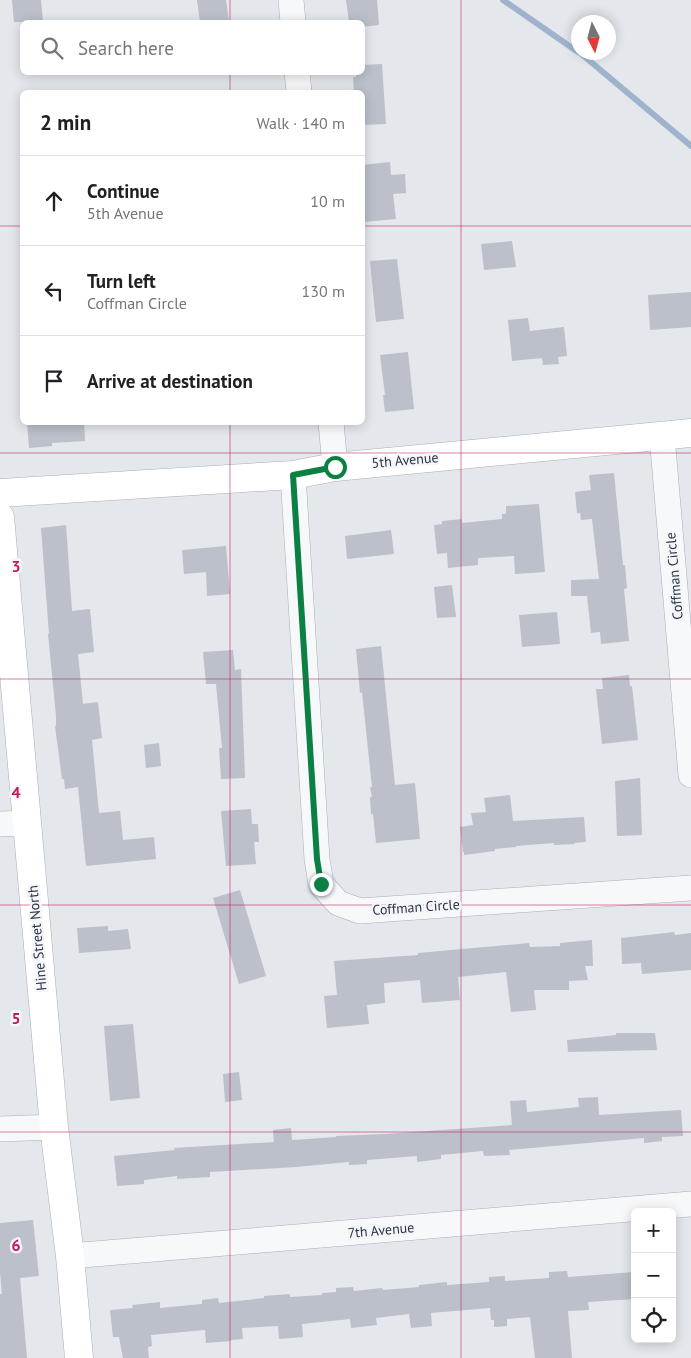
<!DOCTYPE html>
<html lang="en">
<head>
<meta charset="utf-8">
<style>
	body { margin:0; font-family:"PT Sans",sans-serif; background:#f6f6f6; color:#202124 }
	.controls { position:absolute; right:15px; bottom:15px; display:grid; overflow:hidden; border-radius:8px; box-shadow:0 2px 12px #0003 }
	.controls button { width:45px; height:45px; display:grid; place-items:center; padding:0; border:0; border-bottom:1px solid #e0e0e0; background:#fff; color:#202124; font:25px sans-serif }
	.compass { position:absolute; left:571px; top:15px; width:45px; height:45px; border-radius:50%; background:#fff; box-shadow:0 2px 12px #0003; rotate:174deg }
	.stop { position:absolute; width:15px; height:15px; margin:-11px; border:4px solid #0b8043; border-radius:50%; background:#fff }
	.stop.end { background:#0b8043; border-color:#fff; box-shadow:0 1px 5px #0008 }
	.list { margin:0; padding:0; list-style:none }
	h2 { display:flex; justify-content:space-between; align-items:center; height:65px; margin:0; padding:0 20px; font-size:21px }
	h2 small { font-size:16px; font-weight:400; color:#757577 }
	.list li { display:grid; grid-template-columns:32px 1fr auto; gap:15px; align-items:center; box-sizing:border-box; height:90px; padding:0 20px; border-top:1px solid #e0e0e0 }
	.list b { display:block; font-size:19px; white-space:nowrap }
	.list p { margin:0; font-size:16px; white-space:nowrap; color:#757577 }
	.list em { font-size:16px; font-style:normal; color:#757577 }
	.icon { flex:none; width:28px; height:28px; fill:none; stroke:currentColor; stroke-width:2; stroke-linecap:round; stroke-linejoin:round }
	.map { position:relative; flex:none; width:691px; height:1358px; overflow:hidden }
	.search { position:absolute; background:#fff; box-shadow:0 2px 12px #0003; left:20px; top:20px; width:345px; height:55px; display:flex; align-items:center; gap:12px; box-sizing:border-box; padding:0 18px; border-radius:8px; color:#757577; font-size:19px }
	.panel { position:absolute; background:#fff; box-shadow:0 2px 12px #0003; left:20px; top:90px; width:345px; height:335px; border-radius:8px }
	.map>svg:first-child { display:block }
</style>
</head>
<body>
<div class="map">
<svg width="691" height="1358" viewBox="0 0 691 1358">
	<rect width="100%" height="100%" fill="#e4e7ec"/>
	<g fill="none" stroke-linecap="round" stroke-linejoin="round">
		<!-- stream -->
		<g stroke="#9fb4cc" stroke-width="6">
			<polyline points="503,0 578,52"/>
			<polyline points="579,52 691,146"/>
		</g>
	</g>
	<!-- building -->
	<g fill="#bbc0ca">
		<polygon points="12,0 41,0 43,22 14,22"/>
		<polygon points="197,0 226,0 229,22 200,22"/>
		<polygon points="346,0 377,0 379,25 362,27 362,22 349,22"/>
		<polygon points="382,64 386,124 362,125 362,92 354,92 353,77 356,77 356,72 362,72 362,65"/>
		<polygon points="390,162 391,175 405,174 406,193 393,194 396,219 364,222 362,206 362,165"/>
		<polygon points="512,241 516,267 484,270 481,244"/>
		<polygon points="397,259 404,319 376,322 370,261"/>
		<polygon points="691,292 691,327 650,330 648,295"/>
		<polygon points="528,318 530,331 564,327 567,356 558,357 559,364 543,365 542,358 512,361 508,320"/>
		<polygon points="408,352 414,409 385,412 383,395 385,395 380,355"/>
		<polygon points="27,422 84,422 85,441 52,443 52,446 29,448"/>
		<polygon points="614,473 623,565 625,565 627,588 624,589 629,641 601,644 600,632 591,633 587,596 571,596 571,580 599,579 592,519 581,520 580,513 577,513 575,492 591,490 589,475"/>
		<polygon points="539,504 545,572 515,574 514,556 478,558 478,565 448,568 447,553 437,554 434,525 442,524 442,521 462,519 462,523 502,519 502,514 506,514 506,506"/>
		<polygon points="66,525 72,611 90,609 94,652 78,654 83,704 98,702 102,738 92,740 99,813 120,811 123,840 154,837 156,859 86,866 78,787 65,789 64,779 62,779 55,726 56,726 56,716 48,634 49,634 41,528"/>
		<polygon points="391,530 394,554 347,559 345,536"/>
		<polygon points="226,546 230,594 207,596 206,572 184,574 182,550"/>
		<polygon points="452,585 456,617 437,618 434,587"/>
		<polygon points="557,612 560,644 522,647 519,615"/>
		<polygon points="381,646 395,785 415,783 420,839 376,843 373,814 371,814 370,797 372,797 370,787 372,787 362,692 360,693 356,649"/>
		<polygon points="233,650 235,670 241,669 245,778 221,779 219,748 222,748 216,684 206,684 203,652"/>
		<polygon points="629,675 630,686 632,686 638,740 602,744 596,689 603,689 602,678"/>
		<polygon points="159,743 161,766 146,768 144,745"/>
		<polygon points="640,778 642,835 617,836 615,781"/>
		<polygon points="510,795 513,821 584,817 586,842 574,843 575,844 554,845 554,843 516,846 516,847 495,849 495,851 464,855 464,852 463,852 460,827 473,825 471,813 486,812 484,798"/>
		<polygon points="251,809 252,824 258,824 259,842 254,842 256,864 226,866 221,811"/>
		<polygon points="240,890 266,976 239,984 213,898"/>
		<polygon points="108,926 108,931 128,929 131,949 79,953 77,928"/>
		<polygon points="674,932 675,935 691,933 691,970 642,974 641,963 622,964 621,938"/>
		<polygon points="592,940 593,966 585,966 588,980 569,981 569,990 534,990 536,1010 511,1012 506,972 458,977 460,1000 422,1003 420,980 384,983 385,1003 367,1005 369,1024 327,1028 324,996 337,995 334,961 418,955 418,953 529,943 530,947 560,946 560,943"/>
		<polygon points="133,1024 140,1098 110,1101 104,1026"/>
		<polygon points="616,1033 655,1033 657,1050 568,1052 567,1040 616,1035"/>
		<polygon points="239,1072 242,1100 225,1102 223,1074"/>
		<polygon points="598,1097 599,1115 681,1110 683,1136 662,1137 662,1141 644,1143 644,1138 509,1150 510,1155 484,1156 483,1151 441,1155 441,1159 417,1162 417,1156 367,1160 367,1164 349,1165 349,1162 296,1167 210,1172 210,1177 177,1179 177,1176 144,1180 144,1184 117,1186 114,1156 175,1150 174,1148 274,1142 273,1130 291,1128 292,1140 336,1137 336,1136 385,1134 512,1125 510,1101 526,1100 527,1112 579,1107 578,1098"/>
		<polygon points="33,1220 39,1276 20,1278 27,1358 0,1358 0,1294 2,1294 0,1273 0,1223"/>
		<polygon points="567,1271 568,1277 635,1272 635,1299 588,1302 589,1310 568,1311 572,1358 535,1358 530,1317 507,1319 507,1326 494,1327 494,1320 491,1320 490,1308 431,1313 432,1326 411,1328 409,1314 376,1318 377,1325 351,1328 350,1319 302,1324 303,1337 279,1339 278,1326 242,1328 243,1339 231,1340 231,1341 206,1343 205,1330 151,1335 152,1346 148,1347 149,1358 123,1358 119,1337 113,1337 110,1310 133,1308 132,1305 160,1302 160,1308 202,1304 202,1300 218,1298 219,1303 264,1298 264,1296 290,1294 290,1297 322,1295 322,1293 336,1292 336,1288 353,1287 354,1291 382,1288 383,1290 419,1287 419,1285 447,1282 447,1285 489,1282 489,1277 505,1276 505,1281 549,1278 549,1272"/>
	</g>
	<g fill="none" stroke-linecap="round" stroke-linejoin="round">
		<defs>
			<g id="street">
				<polyline points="291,0 293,22"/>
				<polyline points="297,72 299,92"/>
				<polyline points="331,422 335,467"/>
				<polyline points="662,436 691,775"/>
				<polyline points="293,475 317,859 321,884 338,903 360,911 691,888"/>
				<polyline points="0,824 26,823"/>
				<polyline points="0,1129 54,1127"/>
				<polyline points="70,1256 691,1204"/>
			</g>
			<g id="secondary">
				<polyline points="0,493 293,475 335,467 691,433"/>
				<polyline points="0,517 54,1127 70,1256 79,1358"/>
			</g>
		</defs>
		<!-- street casing -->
		<use href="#street" stroke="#a9aeb7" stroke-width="26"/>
		<!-- secondary casing -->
		<use href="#secondary" stroke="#a9aeb7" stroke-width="29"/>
		<!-- street -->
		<use href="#street" stroke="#f7f8fa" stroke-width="25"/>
		<!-- secondary -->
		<use href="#secondary" stroke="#fff" stroke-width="28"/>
	</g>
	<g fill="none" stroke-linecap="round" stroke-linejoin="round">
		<!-- route -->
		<polyline stroke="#0b8043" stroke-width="6" points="321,884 317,859 293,475 335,467"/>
	</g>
	<!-- grid -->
	<path fill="none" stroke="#c2185b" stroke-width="1" stroke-opacity="0.55" d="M230 0V22M461 0V1358M230 72V92M0 226H22M362 226H691M230 422V1358M0 453H691M0 679H691M0 905H691M0 1132H691"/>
	<g text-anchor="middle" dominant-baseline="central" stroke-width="5" stroke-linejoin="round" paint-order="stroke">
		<!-- street labels -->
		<g font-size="14" fill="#2b3445" stroke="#f4f6f9">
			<text transform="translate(405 460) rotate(-5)">5th Avenue</text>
			<text transform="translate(674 576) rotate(-95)">Coffman Circle</text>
			<text transform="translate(416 907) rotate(-4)">Coffman Circle</text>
			<text transform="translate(37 938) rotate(-95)">Hine Street North</text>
			<text transform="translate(381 1230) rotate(-5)">7th Avenue</text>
		</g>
	</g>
	<g font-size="16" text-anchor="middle" font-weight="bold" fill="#c2185b" stroke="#f4f6f9" stroke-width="5" stroke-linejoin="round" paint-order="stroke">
		<text x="16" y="572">3</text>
		<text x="16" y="798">4</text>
		<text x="16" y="1024">5</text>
		<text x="16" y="1251">6</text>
	</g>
</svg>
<div class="controls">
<button>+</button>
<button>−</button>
<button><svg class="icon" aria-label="locate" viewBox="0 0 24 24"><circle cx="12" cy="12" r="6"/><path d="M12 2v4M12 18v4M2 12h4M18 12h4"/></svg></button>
</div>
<svg class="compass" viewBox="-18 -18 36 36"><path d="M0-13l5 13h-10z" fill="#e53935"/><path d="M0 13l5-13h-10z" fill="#757577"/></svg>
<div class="stop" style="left:335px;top:467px"></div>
<div class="stop end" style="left:321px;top:884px"></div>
<div class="search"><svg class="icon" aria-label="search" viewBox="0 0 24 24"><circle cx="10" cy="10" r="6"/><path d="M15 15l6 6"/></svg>Search here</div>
<section class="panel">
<h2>2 min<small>Walk · 140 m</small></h2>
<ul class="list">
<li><svg class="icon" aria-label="ahead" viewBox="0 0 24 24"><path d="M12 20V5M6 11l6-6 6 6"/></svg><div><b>Continue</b><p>5th Avenue</p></div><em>10 m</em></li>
<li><svg class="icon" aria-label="left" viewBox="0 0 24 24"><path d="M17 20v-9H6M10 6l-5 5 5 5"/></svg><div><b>Turn left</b><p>Coffman Circle</p></div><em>130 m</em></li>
<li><svg class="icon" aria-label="arrive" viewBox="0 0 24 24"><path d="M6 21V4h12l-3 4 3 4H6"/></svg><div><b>Arrive at destination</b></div></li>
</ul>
</section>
</div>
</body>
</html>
